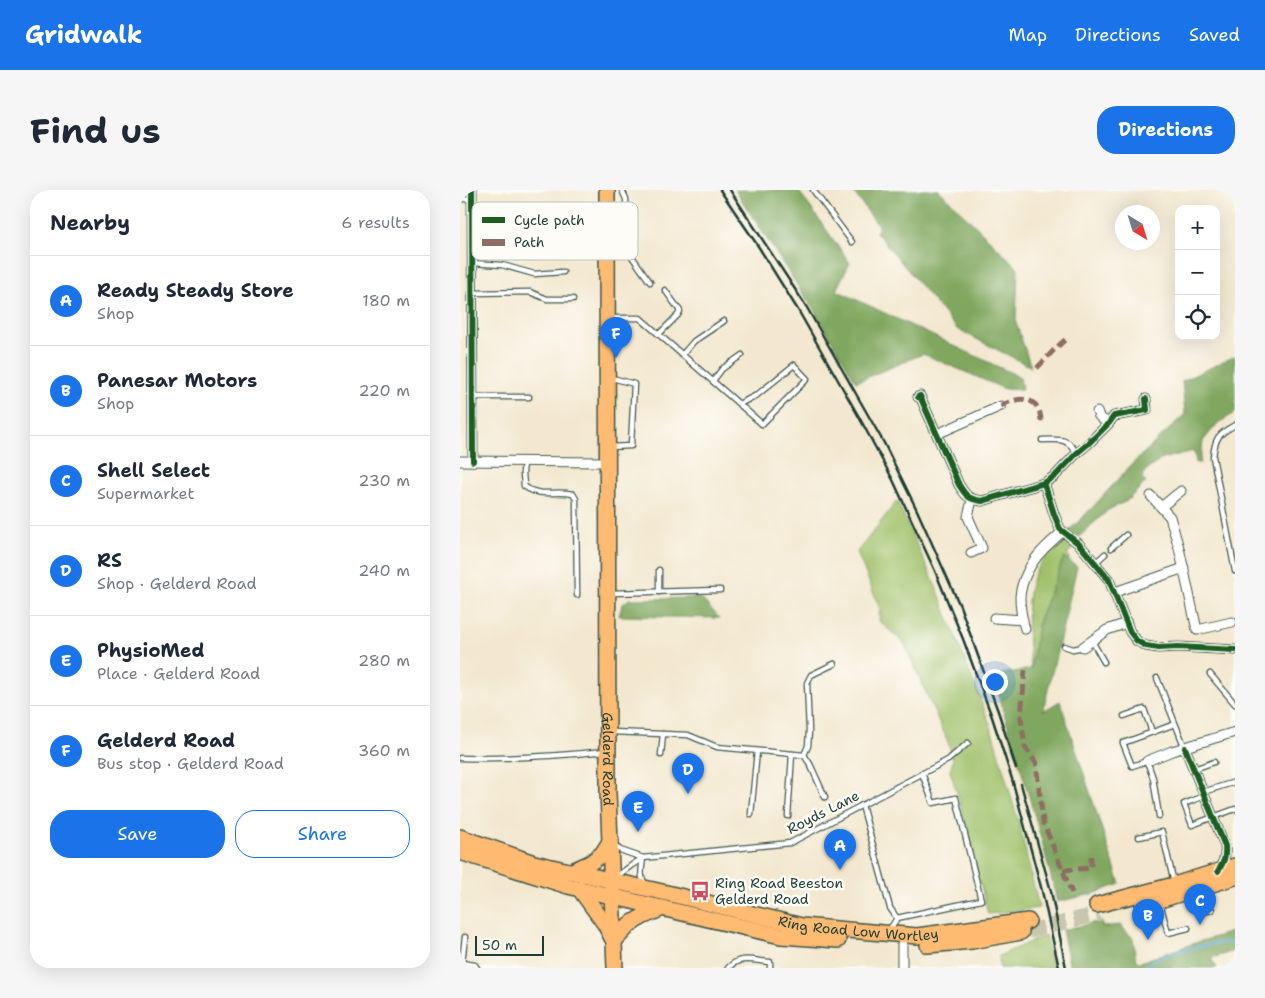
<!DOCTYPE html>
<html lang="en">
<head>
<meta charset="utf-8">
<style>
	body { margin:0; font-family:"Shantell Sans",sans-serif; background:#f6f6f7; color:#1f2937 }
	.controls { position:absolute; right:15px; top:15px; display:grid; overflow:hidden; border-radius:10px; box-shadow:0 5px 20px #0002 }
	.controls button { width:45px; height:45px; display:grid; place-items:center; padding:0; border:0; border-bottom:1px solid #e0e1e3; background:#fff; color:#1f2937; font:25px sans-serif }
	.compass { position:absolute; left:655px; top:15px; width:45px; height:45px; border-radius:50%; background:#fff; box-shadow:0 5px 20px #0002; rotate:142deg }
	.scale { position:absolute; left:15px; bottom:12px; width:69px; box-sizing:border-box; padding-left:5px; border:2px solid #1f3d34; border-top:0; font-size:14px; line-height:18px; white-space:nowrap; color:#1f3d34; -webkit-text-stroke:4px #fdfcf7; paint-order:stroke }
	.you { position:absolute; left:534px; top:491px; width:18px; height:18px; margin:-12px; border:4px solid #fff; border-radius:50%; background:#1a73e8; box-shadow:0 0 0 8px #1a73e833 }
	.badge { display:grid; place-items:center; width:32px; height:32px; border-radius:50%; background:#1a73e8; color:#fff; font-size:16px; font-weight:700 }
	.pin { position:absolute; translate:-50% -41px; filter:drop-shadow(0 1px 2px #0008) }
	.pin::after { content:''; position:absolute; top:26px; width:18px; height:15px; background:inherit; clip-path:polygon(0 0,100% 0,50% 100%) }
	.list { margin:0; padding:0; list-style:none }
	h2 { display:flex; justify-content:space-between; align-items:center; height:65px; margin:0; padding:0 20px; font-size:21px }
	h2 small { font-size:16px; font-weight:400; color:#747a83 }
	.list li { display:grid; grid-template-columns:32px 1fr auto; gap:15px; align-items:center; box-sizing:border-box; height:90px; padding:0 20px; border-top:1px solid #e0e1e3 }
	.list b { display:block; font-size:19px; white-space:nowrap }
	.list p { margin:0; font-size:16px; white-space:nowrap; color:#747a83 }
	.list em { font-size:16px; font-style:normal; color:#747a83 }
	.actions { display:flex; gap:10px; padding:15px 20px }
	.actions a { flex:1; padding:11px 0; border:1px solid #1a73e8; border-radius:20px; text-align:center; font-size:18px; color:#1a73e8 }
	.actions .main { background:#1a73e8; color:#fff }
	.icon { flex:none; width:28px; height:28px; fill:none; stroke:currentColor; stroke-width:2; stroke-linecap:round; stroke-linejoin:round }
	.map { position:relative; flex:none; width:775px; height:778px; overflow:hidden; border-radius:20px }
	header { display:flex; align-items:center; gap:30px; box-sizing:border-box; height:70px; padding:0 25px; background:#1a73e8; color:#fff }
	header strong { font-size:24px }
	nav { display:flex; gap:28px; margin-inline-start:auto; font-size:18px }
	.intro { display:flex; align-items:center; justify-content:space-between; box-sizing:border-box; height:120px; padding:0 30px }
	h1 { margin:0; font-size:35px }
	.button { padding:12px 22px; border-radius:20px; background:#1a73e8; color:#fff; font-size:18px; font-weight:700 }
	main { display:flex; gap:30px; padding:0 30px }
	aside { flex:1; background:#fff; border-radius:20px; box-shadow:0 5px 20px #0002 }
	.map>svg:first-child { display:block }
</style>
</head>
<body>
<header>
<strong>Gridwalk</strong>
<nav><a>Map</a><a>Directions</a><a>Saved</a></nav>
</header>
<div class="intro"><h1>Find us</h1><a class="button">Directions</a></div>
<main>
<aside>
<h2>Nearby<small>6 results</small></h2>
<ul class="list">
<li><span class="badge">A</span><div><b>Ready Steady Store</b><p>Shop</p></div><em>180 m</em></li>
<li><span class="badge">B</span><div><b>Panesar Motors</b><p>Shop</p></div><em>220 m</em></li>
<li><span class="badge">C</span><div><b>Shell Select</b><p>Supermarket</p></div><em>230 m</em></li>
<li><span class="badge">D</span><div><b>RS</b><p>Shop · Gelderd Road</p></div><em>240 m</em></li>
<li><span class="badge">E</span><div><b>PhysioMed</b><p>Place · Gelderd Road</p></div><em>280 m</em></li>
<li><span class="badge">F</span><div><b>Gelderd Road</b><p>Bus stop · Gelderd Road</p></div><em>360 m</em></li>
</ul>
<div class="actions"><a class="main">Save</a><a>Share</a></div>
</aside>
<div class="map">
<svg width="775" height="778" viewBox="0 0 775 778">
	<rect width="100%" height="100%" fill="#fdfcf7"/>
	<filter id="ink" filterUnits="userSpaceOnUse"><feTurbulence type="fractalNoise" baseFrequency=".02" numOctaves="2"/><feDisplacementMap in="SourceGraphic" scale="10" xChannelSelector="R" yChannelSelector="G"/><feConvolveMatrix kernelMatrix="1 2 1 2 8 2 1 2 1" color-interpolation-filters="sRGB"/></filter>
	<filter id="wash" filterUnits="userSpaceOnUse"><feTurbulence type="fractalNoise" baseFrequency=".0096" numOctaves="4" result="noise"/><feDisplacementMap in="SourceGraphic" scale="20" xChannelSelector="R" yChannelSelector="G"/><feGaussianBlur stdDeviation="1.12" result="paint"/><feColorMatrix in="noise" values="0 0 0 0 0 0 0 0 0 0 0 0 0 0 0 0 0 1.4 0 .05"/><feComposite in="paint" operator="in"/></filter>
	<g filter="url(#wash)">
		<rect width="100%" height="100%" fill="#f3e8cf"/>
		<!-- green -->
		<g fill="#a0c16a" stroke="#607f4f">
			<polygon points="437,311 477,399 530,534 559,634 579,718 528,724 500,612 490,581 493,570 488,552 444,453 419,431 420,419 397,362"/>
			<path d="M605 352 613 358 607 364 610 368 608 370 604 367 579 430 571 479C569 451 563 414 573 387 577 377 586 366 593 358L596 359 603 353Z"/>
			<polygon points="585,745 592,778 540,778 539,766"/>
		</g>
		<!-- forest -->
		<g fill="#80a75e" stroke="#507249">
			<polygon points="275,0 338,0 390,73 376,100 560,187 562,200 545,199 463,164 396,192 356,124"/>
			<polygon points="392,0 479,0 558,78 556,133 571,177 497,139 416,42 419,37"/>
			<polygon points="775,166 775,223 758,233 743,251 740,273 736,273 734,261 702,269 685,281 682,289 686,292 667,311 648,320 619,347 609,340 619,331 622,327 631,319 671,275 725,224 722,191"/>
			<path d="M604 367 617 377 583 521 600 511 660 694 633 704 597 712C580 635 554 561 533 485L571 479 579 430Z"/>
			<polygon points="241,408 259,428 159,426 162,415 169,409"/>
			<polygon points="641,731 643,737 660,735 673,748 676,771 680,772 738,752 775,741 775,761 751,768 757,778 610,778 602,740"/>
		</g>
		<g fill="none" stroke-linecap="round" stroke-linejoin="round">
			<!-- stream -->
			<path stroke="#62abd9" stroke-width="2.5" d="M682 778C709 758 743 756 775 751"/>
		</g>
	</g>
	<g filter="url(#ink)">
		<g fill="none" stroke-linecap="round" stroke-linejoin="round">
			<!-- trunk-tunnel -->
			<polyline stroke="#c9c6b0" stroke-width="15" stroke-dasharray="15 8" stroke-linecap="butt" points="569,741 639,724"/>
			<defs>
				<g id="service">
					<polyline points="162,0 166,9 168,61 190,92"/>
					<polyline points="353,0 392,52"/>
					<polyline points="0,9 13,9"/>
					<polyline points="13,45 34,44 43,41 66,56"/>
					<polyline points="13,73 42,75 74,84 103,82"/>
					<polyline points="13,103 70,102 87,109 113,109"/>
					<polyline points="151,128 180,128 302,234 347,189 334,175 297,205 279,214"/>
					<polyline points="199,144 218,125 220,121 205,100"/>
					<polyline points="222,165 234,151 264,131"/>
					<polyline points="253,191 262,179 282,165"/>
					<polyline points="13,207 69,207"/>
					<path d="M775 235C758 244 755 248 753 267L775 381"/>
					<path d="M582 250C601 250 606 247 617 263"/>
					<polyline points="149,257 171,256 174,194 156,189 151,189"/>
					<path d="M64 271 63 283 64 296C79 308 95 300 113 304L116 309 117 405"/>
					<polyline points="651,358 666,345"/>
					<polyline points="635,373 645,364"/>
					<polyline points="199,380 199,402"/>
					<polyline points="151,403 260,400"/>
					<polyline points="632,451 644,472"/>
					<polyline points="604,456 613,459 623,457"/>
					<polyline points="750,484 775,514"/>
					<polyline points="697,488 725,558"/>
					<polyline points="664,526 684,519 692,542"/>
					<polyline points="152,542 228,545 257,557 344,565 350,574 365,607"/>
					<polyline points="201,565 203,544"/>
					<polyline points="344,565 348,556 349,541 347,493 351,485 374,474"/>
					<path d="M0 568C49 569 98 566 146 561"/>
					<polyline points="734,579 754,572"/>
					<polyline points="743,602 775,592"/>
					<polyline points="744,606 724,614 732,635 775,619"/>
					<polyline points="402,615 430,718 437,728 521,710 496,608 473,613 462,583"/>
					<polyline points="291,624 297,561"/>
					<polyline points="328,626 332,564"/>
					<polyline points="699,626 693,588 687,571 672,576 663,553 715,534"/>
					<polyline points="679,647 702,642 714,693"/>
					<path d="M155 655 160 660 183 668C182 677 179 688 186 694"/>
					<polyline points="156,687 172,675 183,668 330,653 488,570 508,553"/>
					<polyline points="725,706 747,721 752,720"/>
					<polyline points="700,713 708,743 728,738"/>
					<polyline points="427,740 432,736 437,728"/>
					<polyline points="1,773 15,775 17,778"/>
					<polyline points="2,773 5,747"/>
					<path d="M268 778C280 765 294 771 310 772V778"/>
				</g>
				<g id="minor">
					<polyline points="12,0 13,271"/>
					<path d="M458 207 460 206 499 295C506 306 508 309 522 311L584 293 595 286 617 263 629 253 649 233 654 226 687 220 686 209"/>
					<path d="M637 222C639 229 644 230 649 233"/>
					<polyline points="477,244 541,216"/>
					<polyline points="0,271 147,272"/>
					<polyline points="584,293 594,324 600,339 619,354 635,373 649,390 670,442 677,451 686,456 699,458 718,457 775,460"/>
					<polyline points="691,306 710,327 719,358 737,440 772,432"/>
					<polyline points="701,317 721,301"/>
					<polyline points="511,363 522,358 508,327 509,322 512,310"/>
					<polyline points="655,402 724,378"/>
					<polyline points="534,428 563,430"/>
					<path d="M565 439C562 429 560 418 560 407 561 391 571 372 582 361 588 354 596 348 602 342"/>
					<polyline points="623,457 647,440 667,433"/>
					<path d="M725 558 765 656C766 666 764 672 758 680"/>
					<polyline points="687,571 712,561 775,542"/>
					<polyline points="442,754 442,778"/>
				</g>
				<g id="primary">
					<path id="s1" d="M147 0 148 602 155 778"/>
					<polyline points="119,698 145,734 152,748"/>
				</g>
				<g id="trunk">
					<path id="s2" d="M0 647 74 673 211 704 342 736 457 746 568 731"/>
					<polyline points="0,662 108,696 321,746 378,750"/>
					<polyline points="112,681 130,673 142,664 151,650"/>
					<polyline points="683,714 703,709 775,687"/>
					<polyline points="637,715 714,695 775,676"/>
					<polyline points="154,751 170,734 184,726 203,718"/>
					<polyline points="468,755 512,751 561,742"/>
				</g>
			</defs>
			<!-- service casing -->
			<use href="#service" stroke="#3f574b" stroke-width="7"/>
			<!-- minor casing -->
			<use href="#minor" stroke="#3f574b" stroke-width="11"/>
			<!-- primary casing -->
			<use href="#primary" stroke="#3f574b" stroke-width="18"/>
			<!-- trunk casing -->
			<use href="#trunk" stroke="#3f574b" stroke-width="18"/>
			<!-- service -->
			<use href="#service" stroke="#fff" stroke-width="4.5"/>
			<!-- minor -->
			<use href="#minor" stroke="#fff" stroke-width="9"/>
			<!-- primary -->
			<use href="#primary" stroke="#febb71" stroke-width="15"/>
			<!-- trunk -->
			<use href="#trunk" stroke="#febb71" stroke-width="15"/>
			<!-- rail -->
			<g stroke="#1f3d34" stroke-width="2.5">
				<polyline points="260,0 298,56 338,120 399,227 433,290 475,381 503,449 532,527 552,589 582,701 599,778"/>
				<polyline points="270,0 346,116 424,253 456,318 500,416 539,524 556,578"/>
				<polyline points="561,594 591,701 606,778"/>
			</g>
			<!-- quiet -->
			<g stroke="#8d6e63" stroke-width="5" stroke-dasharray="10 5" stroke-linecap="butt">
				<polyline points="577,178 594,160 608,147"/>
				<path d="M541 216C559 205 581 206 581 232"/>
				<polyline points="565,480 561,528 565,557 576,573 583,632 612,703"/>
				<polyline points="603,680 631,678 631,662"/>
			</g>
			<defs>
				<g id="cycleway">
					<polyline points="12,0 13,271"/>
					<path d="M458 207 460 206 499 295C506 306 508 309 522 311L584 293 595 286 617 263 629 253 649 233 654 226 687 220 686 209"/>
					<polyline points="584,293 594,324 600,339 619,354 635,373 649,390 670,442 677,451 686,456 699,458 718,457 775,460"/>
					<path d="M725 558 765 656C766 667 764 672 758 681"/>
				</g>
			</defs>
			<!-- cycleway casing -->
			<use href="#cycleway" stroke="#fdfcf7" stroke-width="9"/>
			<!-- cycleway -->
			<use href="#cycleway" stroke="#1b5e20" stroke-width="6"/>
		</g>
	</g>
	<!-- icons -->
	<defs>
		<symbol id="bus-bare" viewBox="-9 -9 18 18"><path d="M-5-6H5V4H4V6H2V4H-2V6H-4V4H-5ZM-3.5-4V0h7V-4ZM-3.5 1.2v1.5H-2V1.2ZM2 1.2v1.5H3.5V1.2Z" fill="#d1495b" stroke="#fdfcf7" stroke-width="2.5" paint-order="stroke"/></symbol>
	</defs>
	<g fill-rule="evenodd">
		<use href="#bus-bare" x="226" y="687" width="28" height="28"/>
	</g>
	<g text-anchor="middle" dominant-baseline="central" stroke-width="5" stroke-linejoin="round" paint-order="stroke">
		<!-- street labels -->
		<g font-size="14" fill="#1f3d34" stroke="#fdfcf7">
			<text stroke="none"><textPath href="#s1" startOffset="569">Gelderd Road</textPath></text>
			<text transform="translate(363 622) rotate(-27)">Royds Lane</text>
			<text stroke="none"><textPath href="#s2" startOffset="410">Ring Road Low Wortley</textPath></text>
		</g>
		<!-- poi labels -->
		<g font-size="14" fill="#1f3d34" stroke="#fdfcf7" text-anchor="start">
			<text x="255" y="693">Ring Road Beeston<tspan x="255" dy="16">Gelderd Road</tspan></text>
		</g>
	</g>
	<!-- legend -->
	<rect x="12" y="12" width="166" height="58" rx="8" fill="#fdfcf7" stroke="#bac3bc" stroke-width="1"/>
	<rect x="22" y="27" width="23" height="6" fill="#1b5e20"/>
	<rect x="22" y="49" width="23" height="7" fill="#8d6e63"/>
	<g font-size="14" fill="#1f3d34">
		<text x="54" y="35">Cycle path</text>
		<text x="54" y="57">Path</text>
	</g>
</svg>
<div class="controls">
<button>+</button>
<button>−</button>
<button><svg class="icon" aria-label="locate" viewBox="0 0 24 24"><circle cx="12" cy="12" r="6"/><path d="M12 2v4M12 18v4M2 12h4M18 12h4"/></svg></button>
</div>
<svg class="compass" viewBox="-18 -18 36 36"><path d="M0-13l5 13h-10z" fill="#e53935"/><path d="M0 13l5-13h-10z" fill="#747a83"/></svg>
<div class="scale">50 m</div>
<div class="you"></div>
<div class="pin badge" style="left:380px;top:680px">A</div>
<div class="pin badge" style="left:688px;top:750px">B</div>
<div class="pin badge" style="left:740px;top:735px">C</div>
<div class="pin badge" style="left:228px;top:604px">D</div>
<div class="pin badge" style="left:178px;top:642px">E</div>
<div class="pin badge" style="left:156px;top:168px">F</div>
</div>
</main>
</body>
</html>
